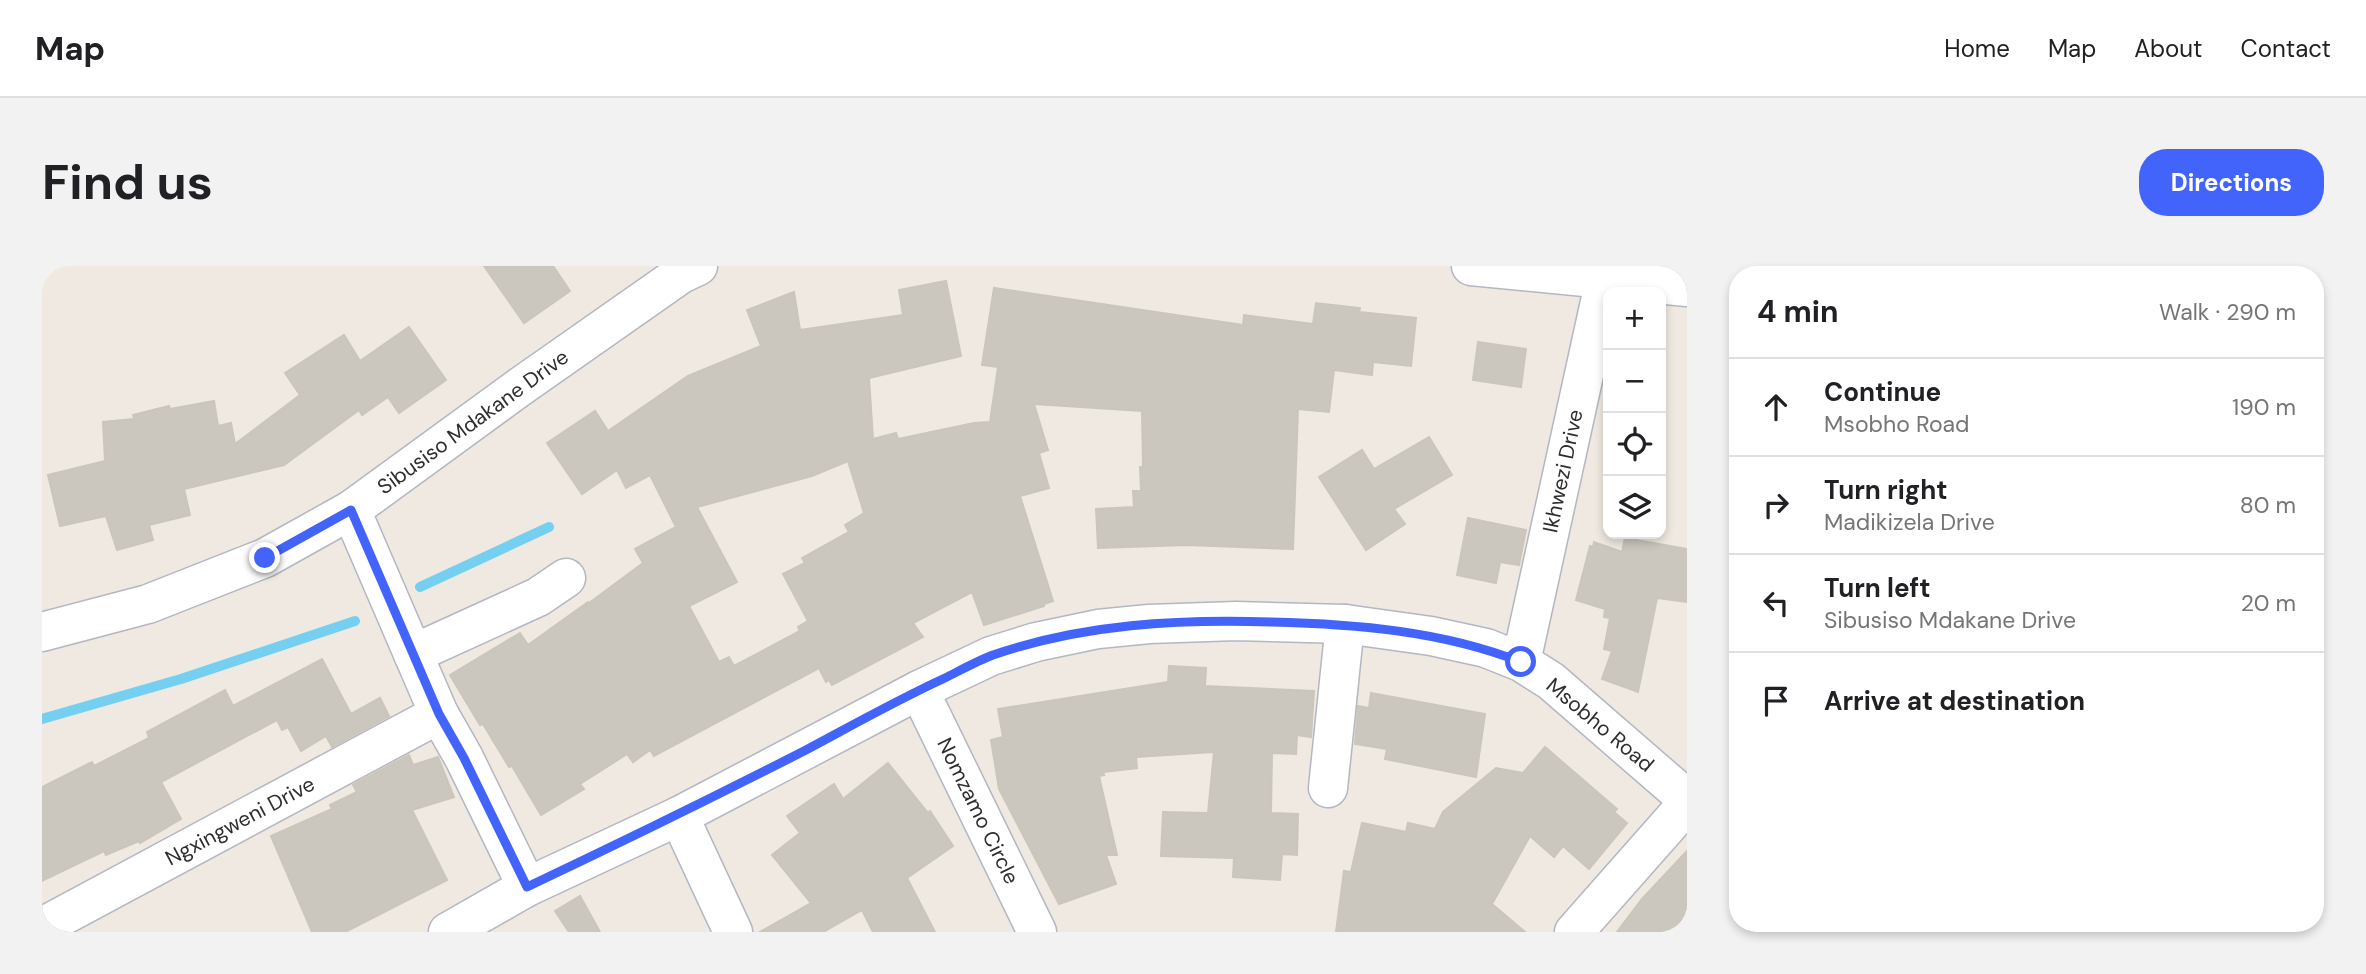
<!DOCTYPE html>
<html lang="en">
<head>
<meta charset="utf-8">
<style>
	body { margin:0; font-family:"DM Sans",sans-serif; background:#f2f2f2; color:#202124 }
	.controls { position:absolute; right:21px; top:21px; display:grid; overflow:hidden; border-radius:14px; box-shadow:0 4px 10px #0003 }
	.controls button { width:63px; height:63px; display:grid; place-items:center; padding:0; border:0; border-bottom:2px solid #e0e0e0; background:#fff; color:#202124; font:35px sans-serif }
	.stop { position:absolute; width:21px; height:21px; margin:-16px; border:5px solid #4264fb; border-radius:50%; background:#fff }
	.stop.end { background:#4264fb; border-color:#fff; box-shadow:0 2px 7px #0008 }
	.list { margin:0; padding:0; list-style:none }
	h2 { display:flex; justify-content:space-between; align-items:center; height:91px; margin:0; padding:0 28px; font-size:30px }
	h2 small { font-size:23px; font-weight:400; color:#757577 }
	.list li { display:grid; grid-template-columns:46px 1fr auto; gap:21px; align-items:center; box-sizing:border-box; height:98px; padding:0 28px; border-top:2px solid #e0e0e0 }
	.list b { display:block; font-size:26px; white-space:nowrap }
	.list p { margin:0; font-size:23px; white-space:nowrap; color:#757577 }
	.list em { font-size:23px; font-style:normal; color:#757577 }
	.icon { flex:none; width:38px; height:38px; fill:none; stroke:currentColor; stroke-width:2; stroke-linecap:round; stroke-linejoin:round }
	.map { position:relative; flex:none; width:1645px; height:666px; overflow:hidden; border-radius:28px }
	header { display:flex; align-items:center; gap:42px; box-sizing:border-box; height:98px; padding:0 35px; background:#fff; border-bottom:2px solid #e0e0e0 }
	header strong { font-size:33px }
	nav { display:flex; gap:38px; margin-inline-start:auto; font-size:24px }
	.intro { display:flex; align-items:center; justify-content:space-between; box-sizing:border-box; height:168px; padding:0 42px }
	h1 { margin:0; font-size:49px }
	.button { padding:18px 32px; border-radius:28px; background:#4264fb; color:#fff; font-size:24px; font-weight:700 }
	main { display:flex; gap:42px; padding:0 42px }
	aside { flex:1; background:#fff; border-radius:28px; box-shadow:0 4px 10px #0003 }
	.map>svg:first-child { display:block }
</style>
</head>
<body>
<header>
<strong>Map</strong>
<nav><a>Home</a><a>Map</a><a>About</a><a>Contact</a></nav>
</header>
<div class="intro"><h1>Find us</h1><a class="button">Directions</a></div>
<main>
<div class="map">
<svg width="1645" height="666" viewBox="0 0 1645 666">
	<rect width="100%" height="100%" fill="#efe9e1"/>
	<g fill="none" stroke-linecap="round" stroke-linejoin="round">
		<!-- stream -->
		<g stroke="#75cff0" stroke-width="10">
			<polyline points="378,321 507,261"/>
			<polyline points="0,453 139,413 313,355"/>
		</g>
	</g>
	<!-- building -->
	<g fill="#cbc7bf" stroke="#cbc5ba" stroke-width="2" fill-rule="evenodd">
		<polygon points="442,0 511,0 528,25 482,57"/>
		<path d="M904 15 919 90 827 112 831 173 854 167 856 173 932 157 948 156 956 101 940 99 952 22 1201 59 1202 49 1271 58 1274 37 1318 42 1317 46 1374 52 1369 100 1331 96 1330 109 1292 104 1287 146 1256 143 1251 283 1145 279 1056 282 1054 243 1092 241 1091 225H1099L1098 201H1101L1100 145 992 138 1006 184 997 187 1007 222 978 230 1011 335 1002 338V340L942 359 930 326 871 357 881 371 790 419 787 414 784 416 777 402 612 490 608 484 591 496 585 488 538 518 542 523 499 549 470 500 467 501 441 458 438 459 408 409 478 367 486 379 546 336 547 337 601 297 593 283 634 261 608 209 584 222 575 204 540 228 505 177 553 145 566 165 646 110 719 80 705 44 752 26 758 64 861 49 857 24ZM806 195 822 247 803 259 807 266 760 292 763 297 741 308 766 355 756 361 758 365 692 400 687 391 677 396 647 340 695 316 655 241 770 210Z"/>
		<polygon points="367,61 404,114 357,147 346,131 320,149 317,144 242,199 142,223 148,249 107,259 111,274 75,284 64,250 18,260 6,209 63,195 61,156 92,153 91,149 127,140 128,143 172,135 176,160 189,157 193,178 258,129 243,107 302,69 318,95"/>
		<polygon points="1436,76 1484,83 1479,121 1431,114"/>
		<polygon points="1387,171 1410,209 1352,243 1363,258 1324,284 1277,211 1320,184 1332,203"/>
		<polygon points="1426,252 1484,264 1477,299 1458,296 1454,317 1415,309"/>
		<polygon points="1583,272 1645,283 1645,336 1615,332 1596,426 1560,413 1570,385 1562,383 1568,352 1562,351 1563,343 1534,334 1548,280 1551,281 1552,276 1580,286"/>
		<polygon points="280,393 309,448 338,432 347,450 290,481 284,470 259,485 246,461 240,464 235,454 119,516 139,553 98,577 97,575 64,589 62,585 0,615 0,521 50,496 52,500 107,472 105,466 183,424 191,440"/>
		<polygon points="1127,400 1164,402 1163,420 1272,425 1269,471 1255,469 1254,488 1230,487 1229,547 1256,548 1255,589 1240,588 1238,614 1191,611 1192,592 1119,590 1121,546 1166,547 1172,486 1094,491 1095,502 1061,506 1062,509 1057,510 1075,589 1064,589 1074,618 1017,638 957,523 949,474 961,471 956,443 1126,416"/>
		<polygon points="1329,427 1443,448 1434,511 1343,493 1345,483 1313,478 1316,440 1327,442"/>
		<polygon points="1503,481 1575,543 1572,546 1585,557 1547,603 1521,580 1512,591 1488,570 1450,638 1483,666 1294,666 1302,605 1309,606 1320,557 1364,566 1366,557 1393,563 1401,546 1454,502 1481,507"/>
		<polygon points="367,489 371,499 396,491 412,531 370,544 405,614 303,666 270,666 229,570 290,543 288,539 315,526 311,519"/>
		<polygon points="846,497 886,547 888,545 911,580 865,612 893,666 831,666 820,644 781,666 718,666 769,637 730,589 758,567 745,550 792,518 801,533"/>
		<polygon points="1645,585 1645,666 1575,666 1600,633"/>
		<polygon points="538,630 558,666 527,666 513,645"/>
	</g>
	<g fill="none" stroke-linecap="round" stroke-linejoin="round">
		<defs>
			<g id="minor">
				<polyline points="1429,0 1645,21"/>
				<polyline points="309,244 397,448 422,492 485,621"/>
				<polyline points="0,366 106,338 223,292 309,244 475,123 639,8 656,0"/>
				<polyline points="371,388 496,331 524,312"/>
				<polyline points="1479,396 1563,13"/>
				<polyline points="877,424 995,666"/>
				<polyline points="1286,522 1303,358"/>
				<polyline points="637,550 691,666"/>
				<polyline points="0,661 397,448"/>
				<polyline points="406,666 485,621 637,550 877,424 949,390 994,376 1056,363 1107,358 1194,355 1303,358 1389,370 1444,382 1479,396 1509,415 1645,533"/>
				<polyline points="1532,666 1645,538"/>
			</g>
		</defs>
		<!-- minor casing -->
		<use href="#minor" stroke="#b4b7c1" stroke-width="41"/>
		<!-- minor -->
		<use href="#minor" stroke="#fff" stroke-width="38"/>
	</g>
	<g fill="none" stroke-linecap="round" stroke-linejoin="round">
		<!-- route -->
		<path stroke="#4264fb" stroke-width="9" d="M223 292 309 244 397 448 422 492 485 621C578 577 670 532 762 485 809 460 855 434 903 412 919 404 935 395 951 389 1041 358 1136 353 1229 356 1314 358 1400 365 1479 396"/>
	</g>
	<g text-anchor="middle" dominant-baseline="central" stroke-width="6" stroke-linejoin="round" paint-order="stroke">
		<!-- street labels -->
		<g font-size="21" fill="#2e2e2e" stroke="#fff">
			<text transform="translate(431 156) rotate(-36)">Sibusiso Mdakane Drive</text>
			<text transform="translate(1521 205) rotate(-78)">Ikhwezi Drive</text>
			<text transform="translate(1558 459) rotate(40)">Msobho Road</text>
			<text transform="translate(936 545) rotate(64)">Nomzamo Circle</text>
			<text transform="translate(198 555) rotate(-28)">Ngxingweni Drive</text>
		</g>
	</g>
</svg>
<div class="controls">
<button>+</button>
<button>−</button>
<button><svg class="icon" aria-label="locate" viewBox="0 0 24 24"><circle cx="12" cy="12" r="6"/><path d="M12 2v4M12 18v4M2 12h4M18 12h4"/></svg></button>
<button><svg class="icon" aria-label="layers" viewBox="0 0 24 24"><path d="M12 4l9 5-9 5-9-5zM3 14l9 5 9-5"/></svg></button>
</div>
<div class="stop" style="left:1479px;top:396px"></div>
<div class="stop end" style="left:223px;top:292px"></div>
</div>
<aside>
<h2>4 min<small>Walk · 290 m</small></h2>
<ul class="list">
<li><svg class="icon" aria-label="ahead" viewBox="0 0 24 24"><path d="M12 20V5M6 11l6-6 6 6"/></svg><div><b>Continue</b><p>Msobho Road</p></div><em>190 m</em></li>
<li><svg class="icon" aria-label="right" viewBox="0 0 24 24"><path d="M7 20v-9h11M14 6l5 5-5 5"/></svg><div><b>Turn right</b><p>Madikizela Drive</p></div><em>80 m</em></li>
<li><svg class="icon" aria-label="left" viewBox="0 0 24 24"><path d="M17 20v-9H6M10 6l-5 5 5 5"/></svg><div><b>Turn left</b><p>Sibusiso Mdakane Drive</p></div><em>20 m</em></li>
<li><svg class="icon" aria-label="arrive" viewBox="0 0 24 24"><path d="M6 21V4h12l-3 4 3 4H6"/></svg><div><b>Arrive at destination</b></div></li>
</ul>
</aside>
</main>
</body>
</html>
